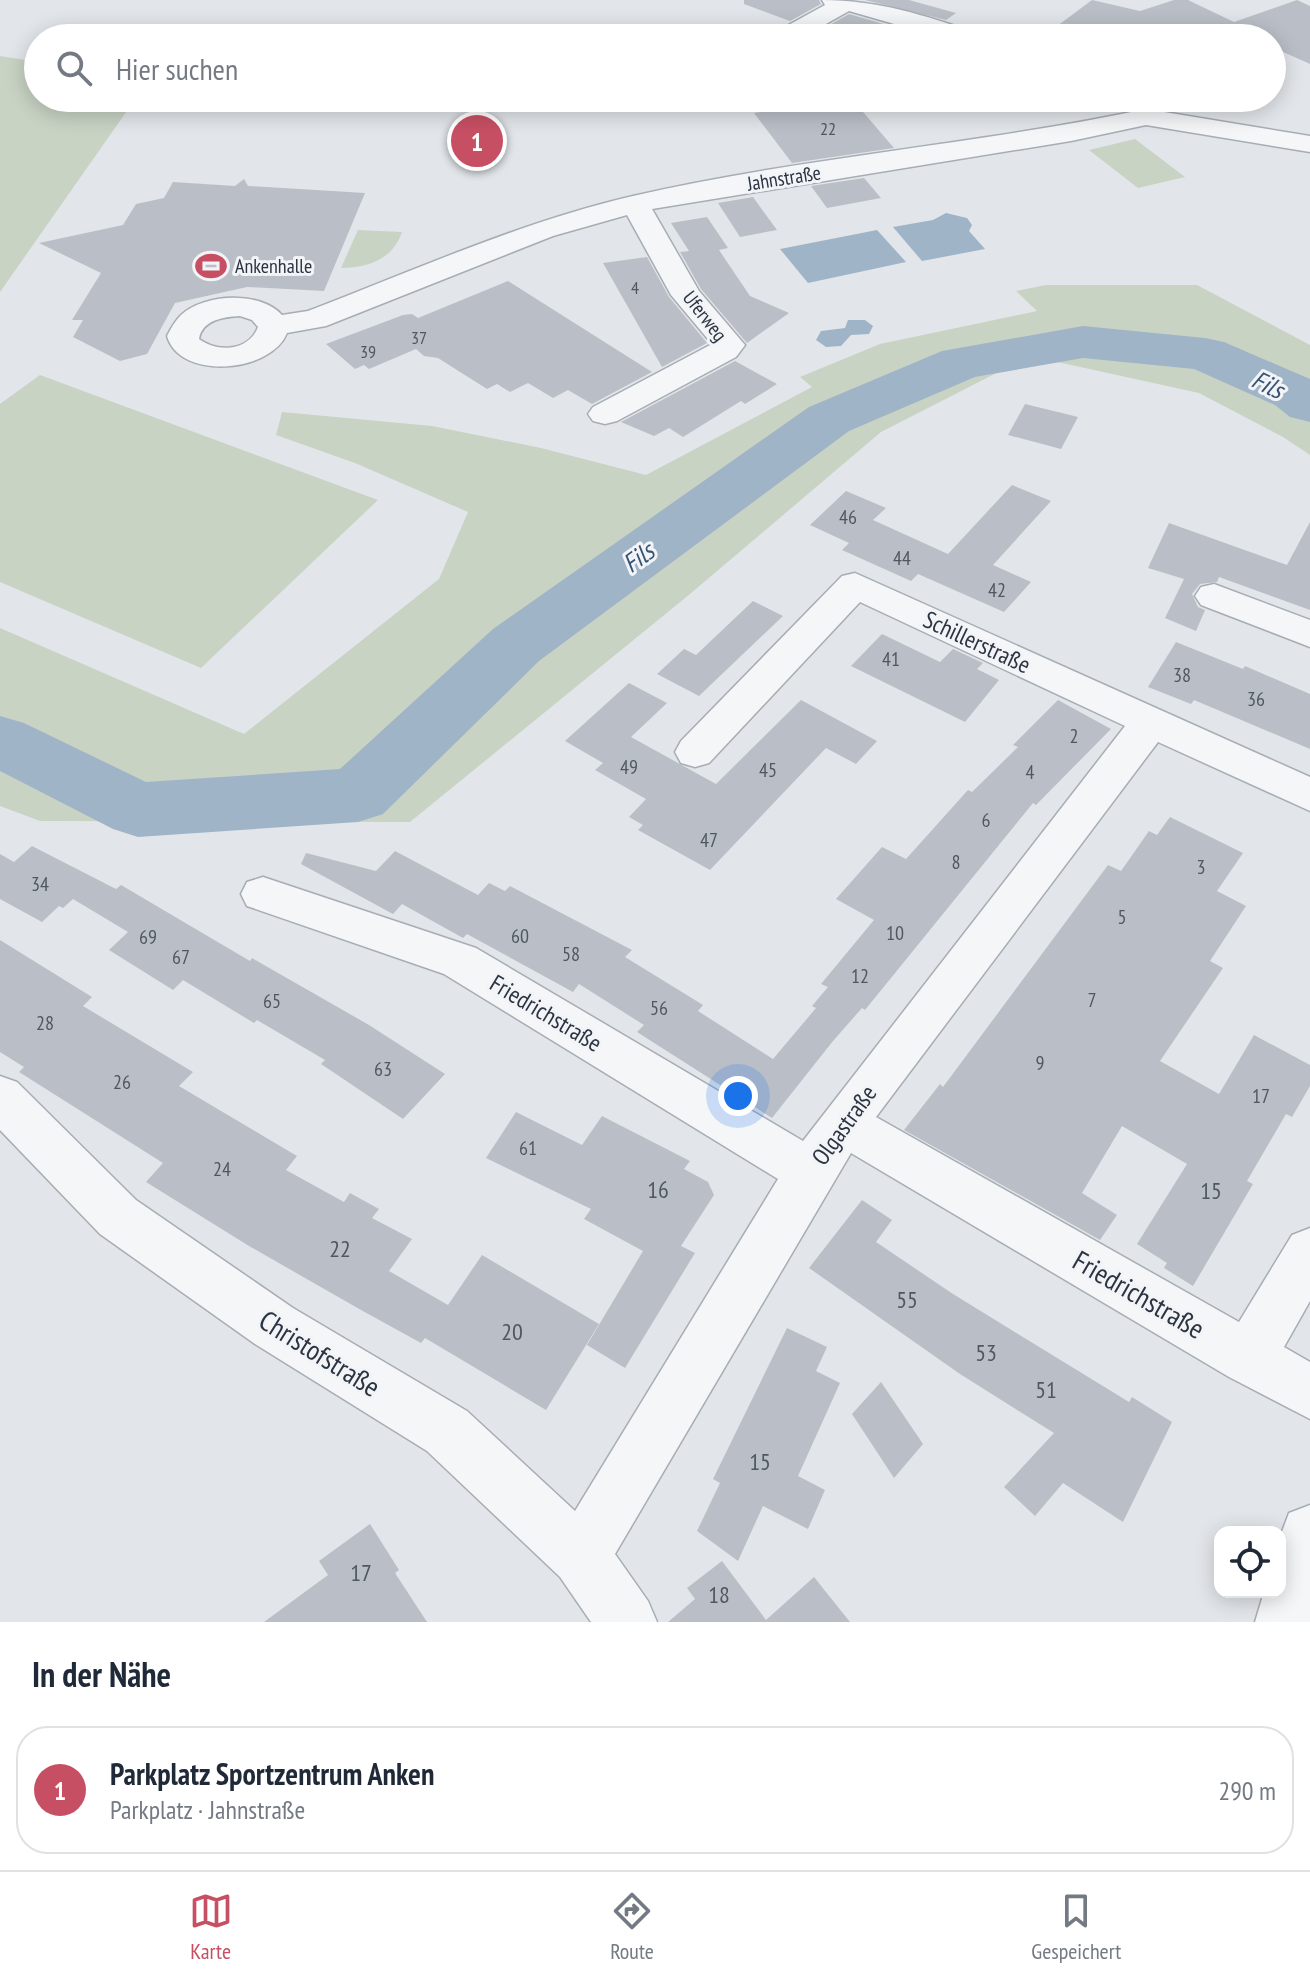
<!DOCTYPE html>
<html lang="de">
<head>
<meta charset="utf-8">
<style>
	body { margin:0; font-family:"PT Sans Narrow",sans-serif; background:#f2f2f3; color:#1f2937 }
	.controls { position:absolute; right:24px; bottom:24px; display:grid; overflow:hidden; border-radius:16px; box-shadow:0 4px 20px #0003 }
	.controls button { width:72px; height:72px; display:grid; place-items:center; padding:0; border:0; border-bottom:2px solid #e0e1e3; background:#fff; color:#1f2937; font:40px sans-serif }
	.you { position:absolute; left:738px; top:1096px; width:28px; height:28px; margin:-20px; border:6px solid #fff; border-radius:50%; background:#1a73e8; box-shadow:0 0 0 12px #1a73e833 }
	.badge { display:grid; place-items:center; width:52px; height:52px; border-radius:50%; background:#c74f64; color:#fff; font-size:26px; font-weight:700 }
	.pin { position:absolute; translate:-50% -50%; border:4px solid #fff; box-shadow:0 2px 8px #0006 }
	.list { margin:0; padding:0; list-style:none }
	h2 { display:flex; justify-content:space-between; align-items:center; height:104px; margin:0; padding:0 32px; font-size:34px }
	h2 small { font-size:26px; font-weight:400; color:#747a83 }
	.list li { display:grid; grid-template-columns:52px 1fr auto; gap:24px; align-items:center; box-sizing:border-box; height:128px; margin:0 16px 16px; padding:0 16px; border:2px solid #e0e1e3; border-radius:32px }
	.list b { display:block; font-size:30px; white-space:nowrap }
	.list p { margin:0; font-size:26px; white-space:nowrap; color:#747a83 }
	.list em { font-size:26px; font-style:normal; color:#747a83 }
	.icon { flex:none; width:44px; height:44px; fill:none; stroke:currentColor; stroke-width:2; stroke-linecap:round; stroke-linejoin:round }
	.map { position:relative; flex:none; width:1310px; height:1622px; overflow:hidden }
	.search { position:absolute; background:#fff; box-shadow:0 4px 20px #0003; left:24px; right:24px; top:24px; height:88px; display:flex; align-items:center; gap:20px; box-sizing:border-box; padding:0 28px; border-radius:44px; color:#747a83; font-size:30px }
	.sheet { height:248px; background:#fff }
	nav { display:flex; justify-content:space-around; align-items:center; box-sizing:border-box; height:112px; border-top:2px solid #e0e1e3; background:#fff; font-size:22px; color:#747a83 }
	nav a { display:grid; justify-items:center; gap:4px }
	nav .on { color:#c74f64 }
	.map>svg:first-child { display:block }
</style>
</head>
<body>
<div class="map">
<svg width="1310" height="1622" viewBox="0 0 1310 1622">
	<rect width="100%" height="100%" fill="#e2e6ea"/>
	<!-- green -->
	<g fill="#c8d3c4">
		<polygon points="0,56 38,62 38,98 136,98 0,292"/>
		<polygon points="1135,139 1185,177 1138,188 1089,150"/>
		<path d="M358 230 402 232C393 259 368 268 341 268Z"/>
		<polygon points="1046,285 1197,285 1310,345 1310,455 1283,437 1199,393 1030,356 881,432 690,594 410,822 40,821 0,806 0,628 244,734 439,579 468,512 355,463 276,435 282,412 432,426 541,448 646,475 812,387 800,377 880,344 1037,311 1016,291"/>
		<polygon points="40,375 378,500 201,668 0,582 0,404"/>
	</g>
	<!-- water -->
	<g fill="#a0b4c8">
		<polygon points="946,213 967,218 972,225 969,231 985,249 922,261 893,227 933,220"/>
		<polygon points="877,230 906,262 808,283 780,249"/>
		<polygon points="848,320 865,320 873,326 869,334 851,335 841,346 826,347 816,340 821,331 845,328"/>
	</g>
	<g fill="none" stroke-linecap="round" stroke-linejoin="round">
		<!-- river -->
		<polygon fill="#a0b4c8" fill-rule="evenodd" points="1083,326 1205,338 1224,342 1310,379 1310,422 1290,417 1275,405 1194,369 1083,358 975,377 849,431 539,661 383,814 358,822 138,837 113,829 0,771 0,716 24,723 146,782 340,769 493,629 809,407 942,351"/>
	</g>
	<!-- building -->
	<g fill="#babfc7">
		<polygon points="744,0 819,0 821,4 790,21 744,4"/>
		<polygon points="865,0 909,0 956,13 946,20"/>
		<polygon points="1092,0 1140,11 1174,0 1188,0 1234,22 1297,0 1310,6 1310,64 1272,47 1272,38 1041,38"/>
		<polygon points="849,14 925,36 837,38 819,31"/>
		<polygon points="851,98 894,148 792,163 754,113"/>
		<polygon points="864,178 881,198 827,208 811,186"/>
		<polygon points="244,179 248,186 365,193 324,291 247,287 175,303 147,354 120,361 73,337 83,320 72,320 101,273 39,243 123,225 136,204 164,198 173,182 235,186"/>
		<polygon points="753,197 777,230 740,237 718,203"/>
		<polygon points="707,217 728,248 719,250 750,296 789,313 747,343 701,289 680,252 689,251 671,223"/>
		<polygon points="647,257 669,297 707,343 662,367 603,263"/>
		<polygon points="508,281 652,372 592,404 568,390 553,398 528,383 510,392 497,384 487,389 438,358 424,356 416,349 369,369 364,365 355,369 326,344 403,315 412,314 418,318"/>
		<polygon points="735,361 777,384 745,404 741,401 683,437 669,428 654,436 621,422"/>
		<polygon points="1025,404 1078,417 1061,449 1008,435"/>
		<polygon points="1012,485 1051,501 993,565 1031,582 1004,612 918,574 911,581 842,550 849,543 810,525 846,491 886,508 873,520 948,554"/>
		<polygon points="1310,522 1310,610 1219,577 1217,582 1200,584 1192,594 1198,607 1205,610 1196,631 1165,618 1184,579 1148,568 1169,523 1287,565"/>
		<polygon points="753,601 783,616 699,696 657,674 684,649 696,655"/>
		<polygon points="882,634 940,662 953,649 983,663 977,669 999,680 965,722 851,666"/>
		<polygon points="1176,642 1243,669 1245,666 1310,694 1310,749 1194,700 1191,704 1148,687"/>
		<polygon points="629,683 667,703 631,737 716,784 801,700 877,741 856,764 826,748 710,870 638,830 643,825 629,817 646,799 595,770 603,763 565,741"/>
		<polygon points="1058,700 1111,729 1036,805 1033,803 865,1010 862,1008 833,1041 772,1118 637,1032 644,1025 579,984 573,992 467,934 463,938 402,904 393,914 301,864 306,853 376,871 395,851 478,895 489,883 505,891 510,886 632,950 625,957 703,1005 698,1011 773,1059 816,1008 812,1006 828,987 821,984 874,920 836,899 882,847 906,859 968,790 972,792 1018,747 1013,745"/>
		<polygon points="1170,817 1243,853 1217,891 1246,906 1210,961 1223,968 1160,1061 1219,1094 1254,1035 1310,1065 1310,1086 1292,1117 1286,1114 1247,1181 1253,1184 1193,1286 1164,1268 1167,1263 1137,1244 1187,1164 1122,1126 1082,1193 1117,1215 1100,1240 904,1130 940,1084 943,1087 1108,865 1121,871 1149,831 1157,835"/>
		<polygon points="32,846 116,889 121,885 250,961 252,958 369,1025 445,1074 403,1119 321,1064 325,1060 257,1020 254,1023 183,980 173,990 109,950 128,932 73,899 63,908 59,906 42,922 0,899 0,854 14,862"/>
		<polygon points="0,940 92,997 83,1006 193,1072 179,1086 297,1156 286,1170 344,1202 350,1193 379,1209 372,1218 412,1239 389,1271 448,1305 482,1255 599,1324 546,1410 425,1338 421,1343 361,1310 249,1246 146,1182 163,1163 19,1072 24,1067 0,1052"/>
		<polygon points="516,1112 582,1145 602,1116 690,1161 684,1169 708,1182 714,1195 681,1246 695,1253 625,1368 587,1345 643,1251 584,1219 591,1209 486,1158"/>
		<polygon points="862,1200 892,1220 876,1242 953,1294 1129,1402 1132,1397 1172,1422 1123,1522 1063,1483 1035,1516 1004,1487 1054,1433 960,1374 809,1268"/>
		<polygon points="787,1328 827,1347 816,1371 840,1383 798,1476 825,1490 808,1529 763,1506 738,1561 697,1531 720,1483 713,1479"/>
		<polygon points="881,1382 923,1444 894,1478 852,1414"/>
		<polygon points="370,1524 399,1570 395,1573 427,1622 264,1622 328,1575 319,1561"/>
		<polygon points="722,1561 766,1620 814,1577 850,1622 668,1622 695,1599 687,1588"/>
	</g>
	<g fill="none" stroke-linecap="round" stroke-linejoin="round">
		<defs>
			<g id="minor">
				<path d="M822 0C877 0 924 15 976 33L979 38H943L849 11 801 38H771L774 33 825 5Z"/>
				<path d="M1146 109 1310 136V152L1146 125 1071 141 652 209 699 291 745 345 736 357 617 421 605 424 593 421 588 414 593 407 712 344 671 295 627 215 553 236 326 326 287 333C271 373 180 381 167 336 171 328 175 321 181 315 205 293 261 291 282 315L308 311C415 270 521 222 633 196 802 157 976 145 1146 109ZM240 316 252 320 258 327C249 351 218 353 199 339 202 320 223 317 240 316Z"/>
				<polygon points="855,573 1310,777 1310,811 1158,742 876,1117 1239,1322 1292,1235 1310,1228 1310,1301 1284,1347 1310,1362 1310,1419 1229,1377 851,1153 615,1554 648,1601 657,1622 591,1622 560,1577 427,1451 255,1344 100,1234 0,1130 0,1076 17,1082 136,1200 293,1308 467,1411 575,1511 778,1179 444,974 247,906 241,894 247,882 263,877 476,948 803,1141 1125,726 860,602 709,763 695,767 681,763 675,752 681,741 842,576"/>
				<polygon points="1214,584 1310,620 1310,647 1201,605 1195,596 1201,587"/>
				<polygon points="1310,1505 1310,1622 1255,1622 1264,1592 1280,1592 1280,1537 1289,1513"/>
			</g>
		</defs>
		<!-- minor casing -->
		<use href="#minor" stroke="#a7adb4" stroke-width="3"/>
		<!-- minor -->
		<use href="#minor" fill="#f5f6f8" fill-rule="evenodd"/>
	</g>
	<!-- icons -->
	<defs>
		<symbol id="stadium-bare" viewBox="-9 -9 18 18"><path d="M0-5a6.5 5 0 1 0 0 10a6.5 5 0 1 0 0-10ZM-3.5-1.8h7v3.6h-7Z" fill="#c74f64" stroke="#f2f4f7" stroke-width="2.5" paint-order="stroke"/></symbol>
	</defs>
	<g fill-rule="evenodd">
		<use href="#stadium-bare" x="189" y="244" width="44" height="44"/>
	</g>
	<g text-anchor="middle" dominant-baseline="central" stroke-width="6" stroke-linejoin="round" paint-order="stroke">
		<!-- far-number labels -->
		<g font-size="18" fill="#4f5762">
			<text x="828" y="128">22</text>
			<text x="635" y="287">4</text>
			<text x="419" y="337">37</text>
			<text x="368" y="351">39</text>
		</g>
		<!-- far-street labels -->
		<g font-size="20" fill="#2b3441" stroke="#f2f4f7">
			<text transform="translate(784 178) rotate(-9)">Jahnstraße</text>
			<text transform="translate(705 316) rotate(52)">Uferweg</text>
		</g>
		<!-- far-poi labels -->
		<g font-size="20" fill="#2b3441" stroke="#f2f4f7" text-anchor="start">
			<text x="235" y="266">Ankenhalle</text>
		</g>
		<!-- number labels -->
		<g font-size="20" fill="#4f5762">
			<text x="848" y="517">46</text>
			<text x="902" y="558">44</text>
			<text x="997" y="590">42</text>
			<text x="891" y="659">41</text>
			<text x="1182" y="675">38</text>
			<text x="1256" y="699">36</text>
			<text x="1074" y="736">2</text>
			<text x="629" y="767">49</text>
			<text x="768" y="770">45</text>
			<text x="1030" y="772">4</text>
			<text x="986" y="820">6</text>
			<text x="709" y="840">47</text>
			<text x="956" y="862">8</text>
			<text x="1201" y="867">3</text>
			<text x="40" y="884">34</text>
			<text x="1122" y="917">5</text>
			<text x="895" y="933">10</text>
			<text x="520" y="936">60</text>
			<text x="148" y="937">69</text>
			<text x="571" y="954">58</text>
			<text x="181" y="957">67</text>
			<text x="860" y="976">12</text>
			<text x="1092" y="1000">7</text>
			<text x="272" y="1001">65</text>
			<text x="659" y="1008">56</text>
			<text x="45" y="1023">28</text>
			<text x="1040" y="1063">9</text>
			<text x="383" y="1069">63</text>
			<text x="122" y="1082">26</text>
			<text x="1261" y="1096">17</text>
			<text x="528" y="1148">61</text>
			<text x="222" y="1169">24</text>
		</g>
		<!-- street labels -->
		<g font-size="24" fill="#2b3441" stroke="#f2f4f7">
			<text transform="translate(977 642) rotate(25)">Schillerstraße</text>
			<text transform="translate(546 1013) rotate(31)">Friedrichstraße</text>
			<text transform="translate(844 1125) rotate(-54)">Olgastraße</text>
		</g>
		<!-- near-number labels -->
		<g font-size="24" fill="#4f5762">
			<text x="658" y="1189">16</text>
			<text x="1211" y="1190">15</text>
			<text x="340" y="1248">22</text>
			<text x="907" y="1299">55</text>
			<text x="512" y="1331">20</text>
			<text x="986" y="1352">53</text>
			<text x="1046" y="1389">51</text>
			<text x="760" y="1461">15</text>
			<text x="361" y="1572">17</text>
			<text x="719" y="1594">18</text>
		</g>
		<!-- water labels -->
		<g font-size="26" font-style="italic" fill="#375473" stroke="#f2f4f7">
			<text transform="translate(1268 384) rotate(26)">Fils</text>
			<text transform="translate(638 557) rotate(-36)">Fils</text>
		</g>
		<!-- near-street labels -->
		<g font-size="28" fill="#2b3441" stroke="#f2f4f7">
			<text transform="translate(1139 1294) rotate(30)">Friedrichstraße</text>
			<text transform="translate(320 1353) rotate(32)">Christofstraße</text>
		</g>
	</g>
</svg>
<div class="controls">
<button><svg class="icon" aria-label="locate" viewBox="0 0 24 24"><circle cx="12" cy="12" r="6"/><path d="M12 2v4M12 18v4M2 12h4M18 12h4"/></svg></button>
</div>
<div class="you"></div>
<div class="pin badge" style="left:477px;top:141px">1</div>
<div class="search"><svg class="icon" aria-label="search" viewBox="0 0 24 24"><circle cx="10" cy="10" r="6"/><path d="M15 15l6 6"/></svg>Hier suchen</div>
</div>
<section class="sheet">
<h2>In der Nähe<small></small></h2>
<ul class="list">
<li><span class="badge">1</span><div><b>Parkplatz Sportzentrum Anken</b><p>Parkplatz · Jahnstraße</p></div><em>290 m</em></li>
</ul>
</section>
<nav>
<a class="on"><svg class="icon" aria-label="map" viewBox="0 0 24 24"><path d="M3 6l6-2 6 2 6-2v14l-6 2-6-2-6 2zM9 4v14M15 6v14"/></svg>Karte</a>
<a><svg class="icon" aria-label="directions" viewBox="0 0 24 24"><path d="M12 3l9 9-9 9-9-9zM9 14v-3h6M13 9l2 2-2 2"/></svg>Route</a>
<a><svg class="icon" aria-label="saved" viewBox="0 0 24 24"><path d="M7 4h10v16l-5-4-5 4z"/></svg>Gespeichert</a>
</nav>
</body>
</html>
